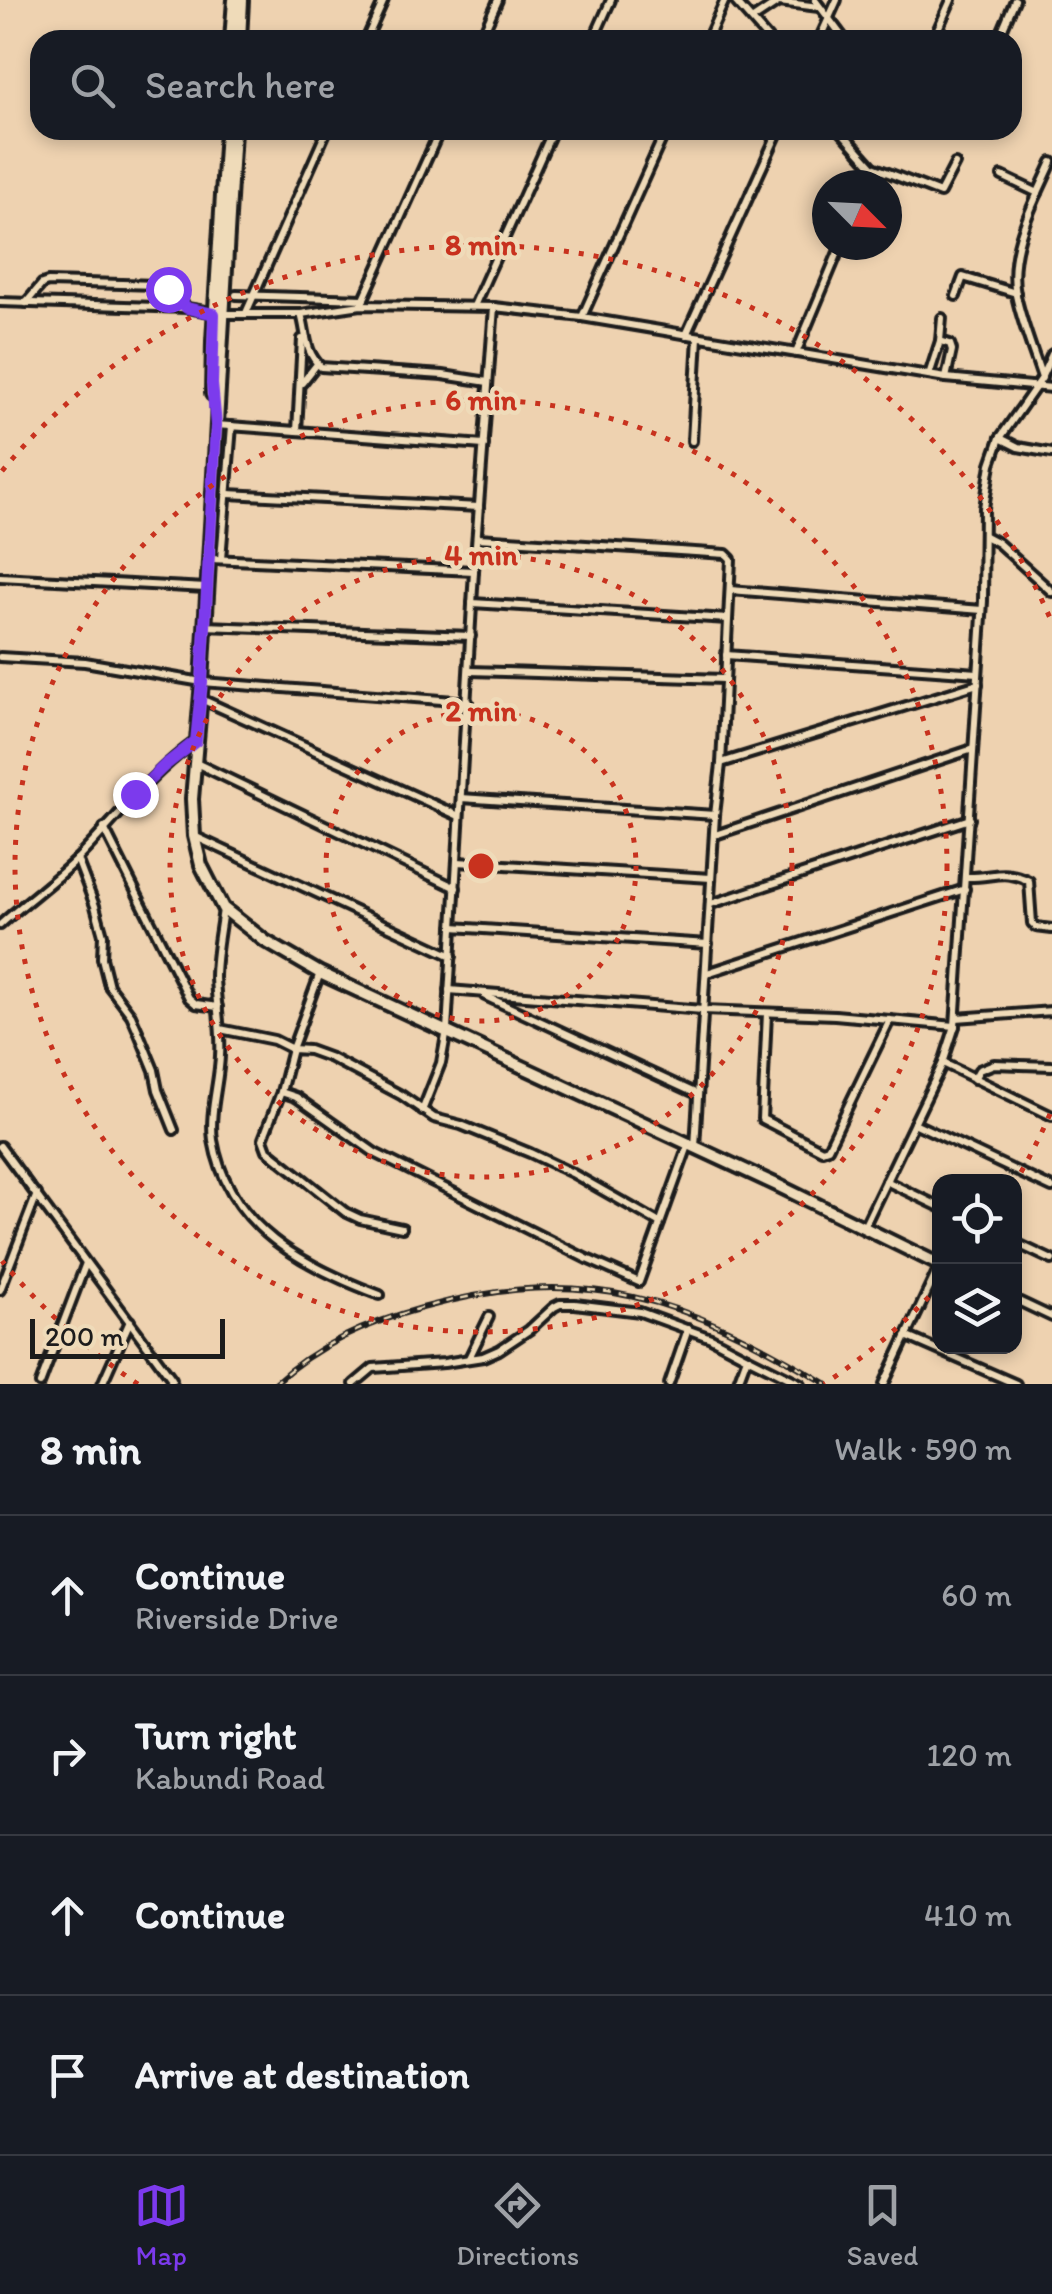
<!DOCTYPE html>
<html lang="en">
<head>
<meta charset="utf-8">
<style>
	body { margin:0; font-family:Itim,sans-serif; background:#20242c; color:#f1f3f6 }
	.controls { position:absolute; right:30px; bottom:30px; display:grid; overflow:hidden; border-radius:20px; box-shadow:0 5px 15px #0003 }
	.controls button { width:90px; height:90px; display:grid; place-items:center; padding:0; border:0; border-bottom:2px solid #363941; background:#171b24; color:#f1f3f6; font:50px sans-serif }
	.compass { position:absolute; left:812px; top:170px; width:90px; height:90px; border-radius:50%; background:#171b24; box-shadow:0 5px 15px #0003; rotate:114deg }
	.scale { position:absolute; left:30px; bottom:25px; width:195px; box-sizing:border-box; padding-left:10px; border:5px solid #1c1c1c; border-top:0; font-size:28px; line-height:35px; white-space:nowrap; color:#1c1c1c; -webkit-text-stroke:8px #efdbb9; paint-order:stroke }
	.stop { position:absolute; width:30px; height:30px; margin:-22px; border:8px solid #7c3aed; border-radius:50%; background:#fff }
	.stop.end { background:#7c3aed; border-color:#fff; box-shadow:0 2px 10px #0008 }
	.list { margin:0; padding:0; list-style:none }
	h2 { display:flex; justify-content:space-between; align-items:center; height:130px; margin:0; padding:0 40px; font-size:42px }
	h2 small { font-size:32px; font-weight:400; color:#9ea1a6 }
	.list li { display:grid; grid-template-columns:65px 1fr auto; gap:30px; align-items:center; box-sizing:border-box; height:160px; padding:0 40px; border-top:2px solid #363941 }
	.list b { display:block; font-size:38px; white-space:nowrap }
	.list p { margin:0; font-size:32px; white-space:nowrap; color:#9ea1a6 }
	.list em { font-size:32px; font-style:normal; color:#9ea1a6 }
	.icon { flex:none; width:55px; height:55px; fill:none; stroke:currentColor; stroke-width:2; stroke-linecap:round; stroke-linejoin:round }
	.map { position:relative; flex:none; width:1052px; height:1384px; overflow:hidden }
	.search { position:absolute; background:#171b24; box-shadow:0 5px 15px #0003; left:30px; right:30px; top:30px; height:110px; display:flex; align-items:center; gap:25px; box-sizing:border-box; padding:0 35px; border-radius:30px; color:#9ea1a6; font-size:38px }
	.sheet { height:770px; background:#171b24 }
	nav { display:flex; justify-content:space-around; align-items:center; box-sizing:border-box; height:140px; border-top:2px solid #363941; background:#171b24; font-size:28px; color:#9ea1a6 }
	nav a { display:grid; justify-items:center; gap:5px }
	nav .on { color:#7c3aed }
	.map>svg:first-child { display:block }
</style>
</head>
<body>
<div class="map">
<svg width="1052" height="1384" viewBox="0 0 1052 1384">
	<rect width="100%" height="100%" fill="#eed2b0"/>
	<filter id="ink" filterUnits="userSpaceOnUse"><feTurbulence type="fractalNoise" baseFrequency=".01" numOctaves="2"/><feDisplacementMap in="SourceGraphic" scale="20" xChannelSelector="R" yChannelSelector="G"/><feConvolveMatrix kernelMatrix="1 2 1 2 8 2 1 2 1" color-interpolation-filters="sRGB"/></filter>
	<g filter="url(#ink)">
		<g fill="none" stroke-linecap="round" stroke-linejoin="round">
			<defs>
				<g id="street">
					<polyline points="734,0 769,40"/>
					<polyline points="815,0 845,40"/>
					<polyline points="779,2 819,7"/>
					<polyline points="753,19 780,1"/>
					<polyline points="366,40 384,0"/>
					<polyline points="480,40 498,0"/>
					<polyline points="593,40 611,0"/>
					<polyline points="707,40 725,0"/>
					<polyline points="819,40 837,0"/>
					<polyline points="933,40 951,0"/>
					<polyline points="998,40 1015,0"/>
					<polyline points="840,130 873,167 866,185"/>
					<polyline points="873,167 940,193 955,164"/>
					<polyline points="1002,176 1038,193"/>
					<polyline points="236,295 364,299"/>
					<polyline points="956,296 963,277 1016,293"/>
					<polyline points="0,302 187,308 223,314 301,314 361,305 494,307 582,317 946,378 1052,388"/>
					<polyline points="26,303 42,284 48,282 158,285 168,289 186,307"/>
					<polyline points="361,305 440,130"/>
					<polyline points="474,306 553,130"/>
					<polyline points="246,313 327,130"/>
					<path d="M301 314C307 334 304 351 321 367L443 375 488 382"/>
					<polyline points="582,317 666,130"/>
					<polyline points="686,335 779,130"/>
					<polyline points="940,341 950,344 952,350 946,378"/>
					<polyline points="796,353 841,245"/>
					<polyline points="929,375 940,341 942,318"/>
					<polyline points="1042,376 1052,354"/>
					<polyline points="302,383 317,364"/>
					<polyline points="216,425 484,445"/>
					<polyline points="297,431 302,339"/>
					<polyline points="1000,438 1018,447 1052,453"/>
					<polyline points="692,441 698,337"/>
					<polyline points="228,494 479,507"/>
					<polyline points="985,536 998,543 1052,592"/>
					<polyline points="478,538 726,554 731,559 721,764 715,815 695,1147"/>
					<polyline points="210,559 474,571"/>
					<polyline points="221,559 232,426"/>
					<polyline points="0,577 206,588"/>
					<polyline points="730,590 982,610"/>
					<polyline points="472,603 728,619"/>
					<polyline points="204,626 471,636"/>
					<polyline points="726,655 978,673"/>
					<polyline points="0,657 85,662 202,682 468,702"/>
					<polyline points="470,671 724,679"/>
					<polyline points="201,699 459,816"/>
					<polyline points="196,763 456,888"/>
					<polyline points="721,763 978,684"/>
					<polyline points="461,798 715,815"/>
					<polyline points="104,828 189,998 196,1004 218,1007"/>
					<polyline points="715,835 973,749"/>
					<polyline points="194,836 452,956"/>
					<polyline points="77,859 95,906 103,935 102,958 109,986 131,1015 138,1031 154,1070 158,1090 174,1130"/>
					<polyline points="458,862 711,878"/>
					<path d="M966 877C993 878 1003 868 1029 881L1032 923 1036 927 1052 929"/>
					<polyline points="711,904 970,819"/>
					<path d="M223 909C220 932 215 955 215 978 216 1004 222 1030 220 1056 219 1083 209 1113 213 1140 228 1228 305 1267 380 1295"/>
					<path d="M0 925C25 902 54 882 78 858 117 818 150 774 196 741"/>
					<polyline points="453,927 708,944"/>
					<polyline points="707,973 965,889"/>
					<polyline points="449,990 703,1010 835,1015 955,1026"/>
					<polyline points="485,996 697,1094"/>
					<polyline points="767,1013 762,1119 822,1150 828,1148 890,1020"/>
					<polyline points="956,1018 1052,1011"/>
					<polyline points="220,1029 274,1040 292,1049 320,973"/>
					<polyline points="943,1063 1052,1116"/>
					<polyline points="974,1079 979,1070 994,1064 1052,1066"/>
					<polyline points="281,1092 296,1097 375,1153 587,1259 639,1282 689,1143"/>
					<polyline points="422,1111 441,1063 447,1030 474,571 494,307"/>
					<polyline points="914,1123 1052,1188"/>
					<polyline points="0,1146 172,1379 170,1384"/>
					<polyline points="886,1181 940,1207"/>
					<path d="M864 1227 943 1063 955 1026 983 601 984 508 991 464 1000 438 1042 378C1033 350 1022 324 1016 295 1007 249 1034 203 1052 162"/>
					<polyline points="402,1228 360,1219 345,1212 267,1150 263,1139 281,1092 292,1049 309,1050 331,1058 401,1095 434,1118 461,1125 530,1153 572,1173 660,1223"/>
					<polyline points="1014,1242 1052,1260"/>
					<polyline points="0,1290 37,1194"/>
					<polyline points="1014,1299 1052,1317"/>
					<polyline points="906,1336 1016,1384"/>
					<polyline points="747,1357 801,1384"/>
					<polyline points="469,1358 489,1317"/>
					<polyline points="40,1384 86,1263"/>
					<polyline points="102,1384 130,1321"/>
					<polyline points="354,1384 373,1368 444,1363 483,1357 499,1350 529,1330 554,1307 560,1304 575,1304 640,1312 711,1338 747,1357 737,1384"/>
					<polyline points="669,1384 688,1329"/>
					<polyline points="884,1384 940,1265"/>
				</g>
				<g id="secondary">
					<polyline points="231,40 234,0"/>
					<polyline points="240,40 242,0"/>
					<polyline points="234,130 202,682 192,799 194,836 201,865 223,908 265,941 320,973 777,1185 940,1265"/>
					<polyline points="212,394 213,341 226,130"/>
				</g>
			</defs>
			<!-- street casing -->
			<use href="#street" stroke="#1c1c1c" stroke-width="14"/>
			<!-- secondary casing -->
			<use href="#secondary" stroke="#1c1c1c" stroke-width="18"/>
			<!-- street -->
			<use href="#street" stroke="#efdbb9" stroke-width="6"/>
			<!-- secondary -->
			<use href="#secondary" stroke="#efdbb9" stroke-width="10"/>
			<defs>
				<path id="rail" d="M274 1384C316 1345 367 1323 422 1308 586 1262 686 1299 827 1384"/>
			</defs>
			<!-- rail casing -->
			<use href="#rail" stroke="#1c1c1c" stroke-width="6"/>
			<!-- rail -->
			<use href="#rail" stroke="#efdbb9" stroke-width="2.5" stroke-dasharray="8" stroke-linecap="butt"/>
		</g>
	</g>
	<g fill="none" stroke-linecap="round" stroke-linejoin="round" filter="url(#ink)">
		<!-- route -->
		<polyline stroke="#7c3aed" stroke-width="12" points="135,794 164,766 196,741 202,682 216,425 212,384 214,314 187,308 168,289"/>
	</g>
	<!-- distance rings -->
	<g fill="none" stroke="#c8321e" stroke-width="5" stroke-dasharray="5 10">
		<circle cx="481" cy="866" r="155"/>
		<circle cx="481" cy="866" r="311"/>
		<circle cx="481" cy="866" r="466"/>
		<path d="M1050 1114A621 621 0 0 1 1016 1181M939 1286A621 621 0 0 1 824 1384M138 1384A621 621 0 0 1 2 1261M2 471A621 621 0 0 1 1050 618"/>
	</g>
	<circle cx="481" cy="866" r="15" fill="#c8321e" stroke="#efdbb9" stroke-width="5"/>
	<g font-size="30" text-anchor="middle" font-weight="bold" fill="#c8321e" stroke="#efdbb9" stroke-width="9" stroke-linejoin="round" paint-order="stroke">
		<text x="481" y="255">8 min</text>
		<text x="481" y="410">6 min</text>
		<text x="481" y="565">4 min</text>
		<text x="481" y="721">2 min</text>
	</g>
</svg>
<div class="controls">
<button><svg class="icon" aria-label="locate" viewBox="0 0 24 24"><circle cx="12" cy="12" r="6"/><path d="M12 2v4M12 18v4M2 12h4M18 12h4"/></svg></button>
<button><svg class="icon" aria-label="layers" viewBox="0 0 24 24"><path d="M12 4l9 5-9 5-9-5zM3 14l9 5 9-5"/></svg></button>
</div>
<svg class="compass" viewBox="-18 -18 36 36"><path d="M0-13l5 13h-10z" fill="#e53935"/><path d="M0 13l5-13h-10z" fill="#9ea1a6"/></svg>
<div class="scale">200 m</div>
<div class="stop" style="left:168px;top:289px"></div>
<div class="stop end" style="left:135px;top:794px"></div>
<div class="search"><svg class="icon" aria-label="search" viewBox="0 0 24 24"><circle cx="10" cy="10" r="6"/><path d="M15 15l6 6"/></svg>Search here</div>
</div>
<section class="sheet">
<h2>8 min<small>Walk · 590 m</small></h2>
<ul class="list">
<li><svg class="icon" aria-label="ahead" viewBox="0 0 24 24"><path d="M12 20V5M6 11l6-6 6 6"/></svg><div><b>Continue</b><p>Riverside Drive</p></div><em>60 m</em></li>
<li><svg class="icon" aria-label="right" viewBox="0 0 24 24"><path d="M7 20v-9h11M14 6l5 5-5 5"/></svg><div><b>Turn right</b><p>Kabundi Road</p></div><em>120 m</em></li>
<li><svg class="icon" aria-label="ahead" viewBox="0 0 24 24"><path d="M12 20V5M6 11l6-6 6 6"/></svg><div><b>Continue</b></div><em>410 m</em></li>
<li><svg class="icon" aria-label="arrive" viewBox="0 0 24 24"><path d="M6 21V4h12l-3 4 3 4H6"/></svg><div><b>Arrive at destination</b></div></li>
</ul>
</section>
<nav>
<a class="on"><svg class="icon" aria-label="map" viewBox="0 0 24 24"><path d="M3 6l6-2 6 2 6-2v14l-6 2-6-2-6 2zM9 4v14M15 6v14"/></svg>Map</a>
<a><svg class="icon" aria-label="directions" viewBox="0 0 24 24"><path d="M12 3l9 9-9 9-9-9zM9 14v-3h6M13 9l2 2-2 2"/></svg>Directions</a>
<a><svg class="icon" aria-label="saved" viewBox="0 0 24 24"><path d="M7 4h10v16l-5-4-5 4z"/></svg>Saved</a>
</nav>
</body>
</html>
